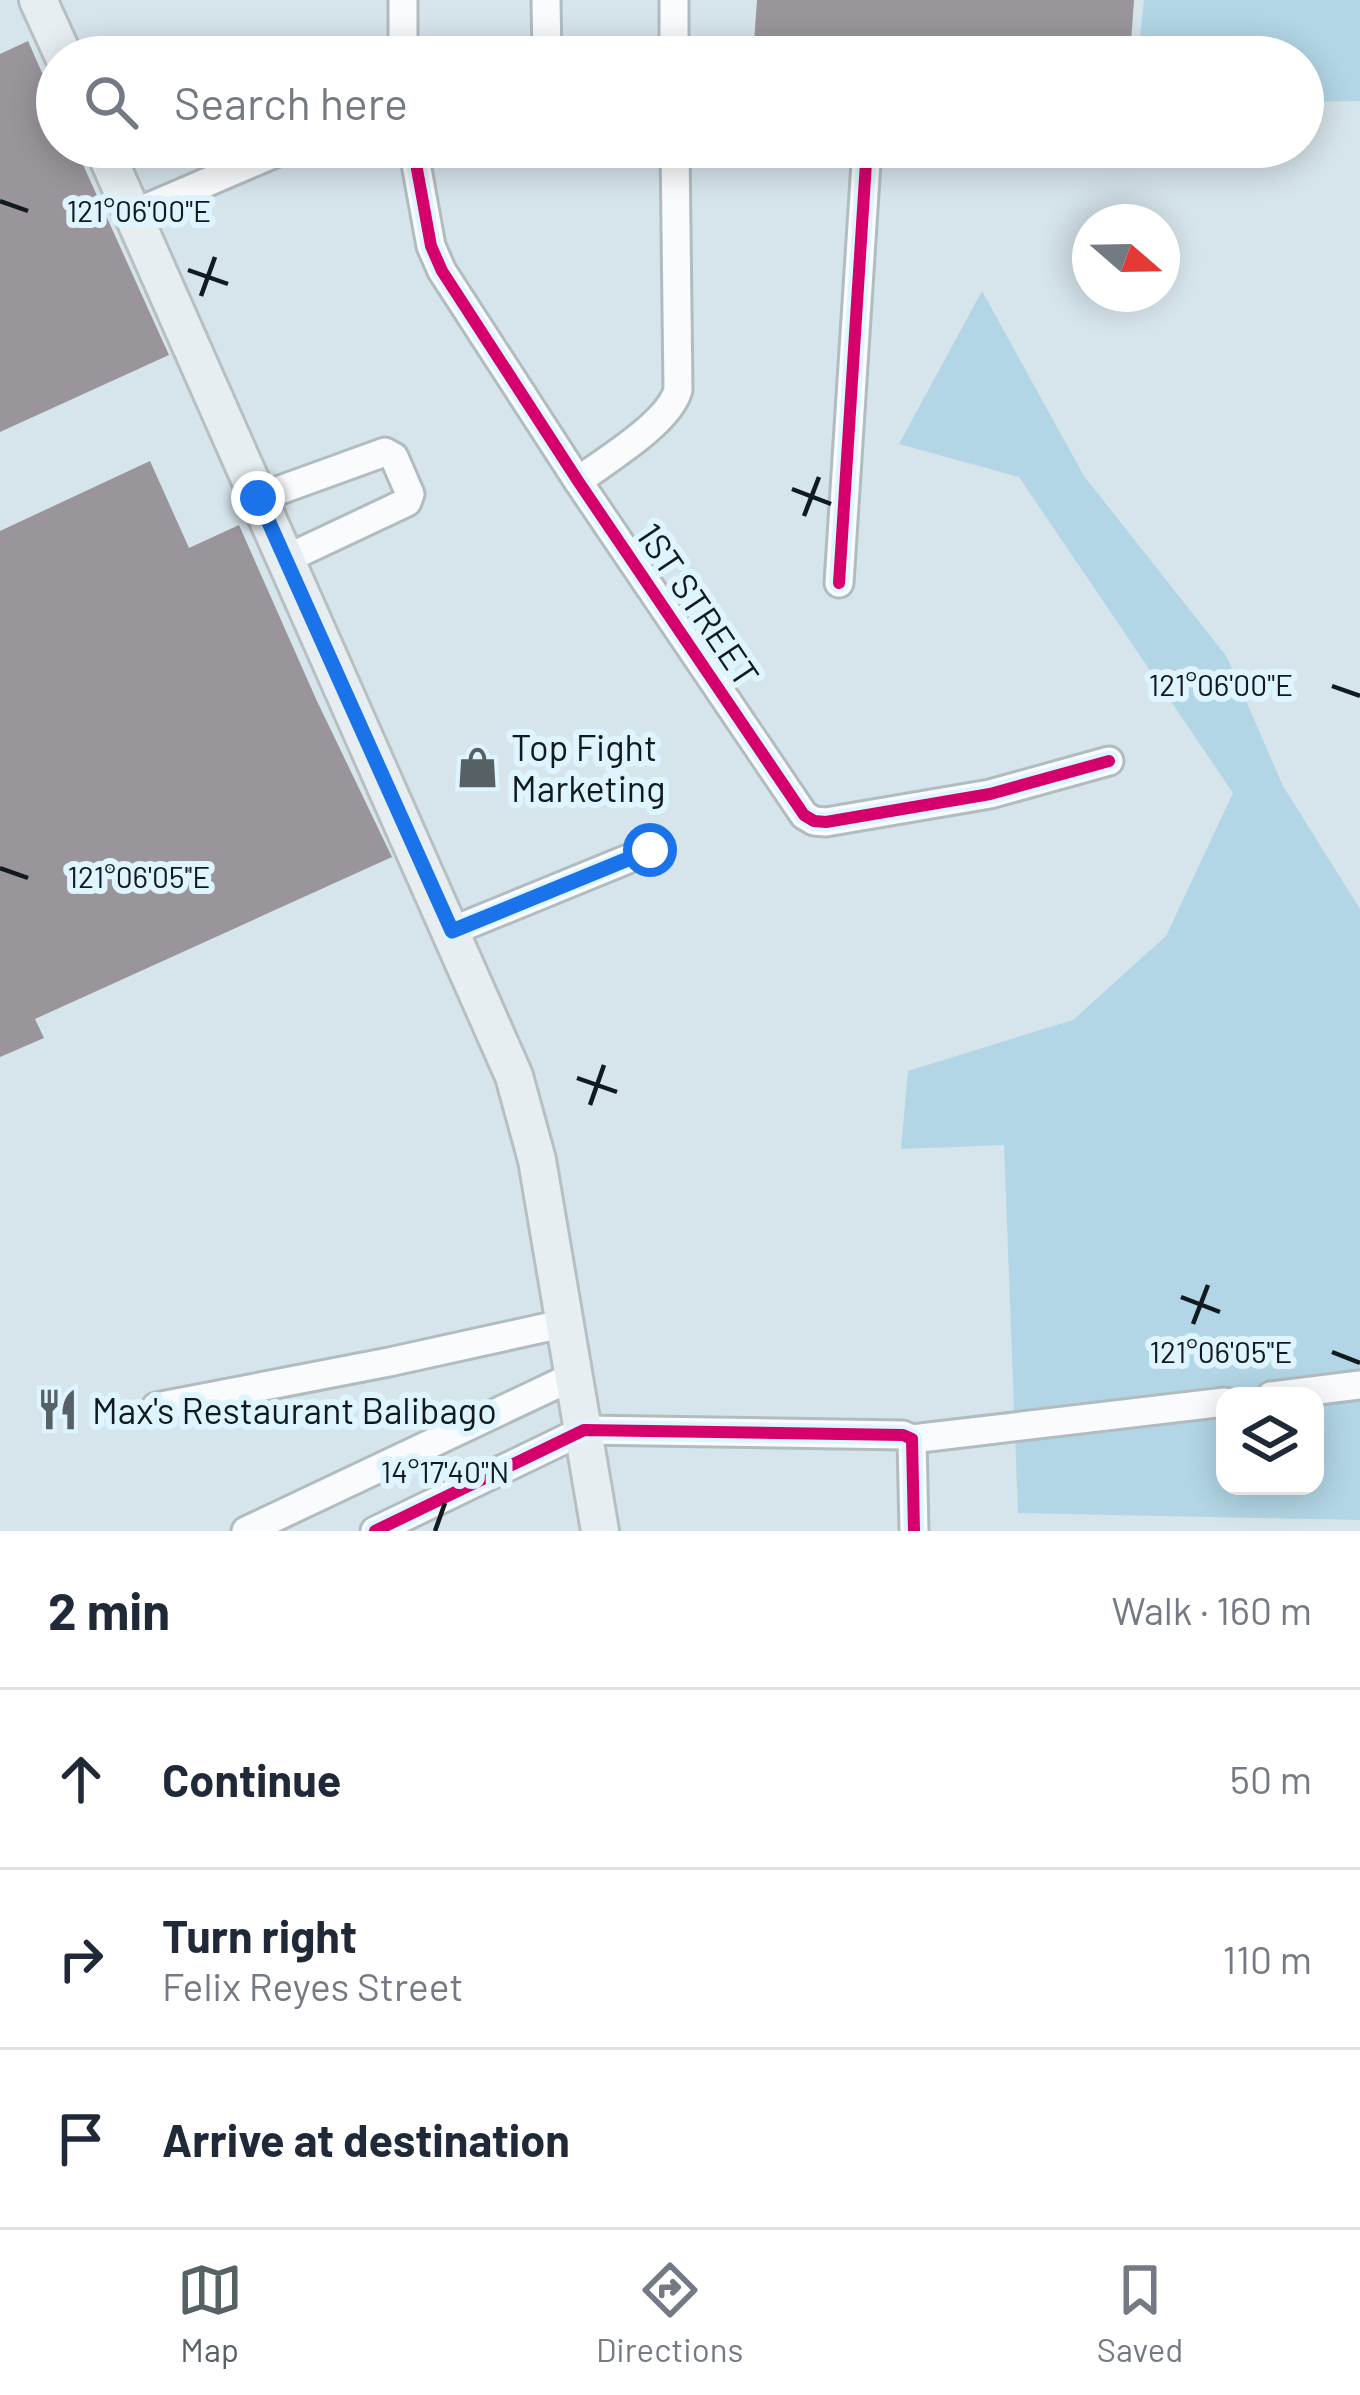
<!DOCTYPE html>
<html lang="en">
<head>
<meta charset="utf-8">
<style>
	body { margin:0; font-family:Barlow,sans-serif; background:#f6f6f7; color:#1f2937 }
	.controls { position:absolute; right:36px; bottom:36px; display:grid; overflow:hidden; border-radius:24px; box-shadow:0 6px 30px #0003 }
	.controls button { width:108px; height:108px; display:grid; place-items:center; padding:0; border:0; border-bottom:3px solid #e0e1e3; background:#fff; color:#1f2937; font:60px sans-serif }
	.compass { position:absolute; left:1072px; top:204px; width:108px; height:108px; border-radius:50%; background:#fff; box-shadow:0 6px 30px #0003; rotate:110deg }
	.stop { position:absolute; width:36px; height:36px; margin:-27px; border:9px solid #1a73e8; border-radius:50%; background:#fff }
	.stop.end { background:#1a73e8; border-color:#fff; box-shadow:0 3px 12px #0008 }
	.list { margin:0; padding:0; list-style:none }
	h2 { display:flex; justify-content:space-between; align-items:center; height:156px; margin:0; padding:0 48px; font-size:51px }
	h2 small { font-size:39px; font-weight:400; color:#747a83 }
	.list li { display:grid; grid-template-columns:78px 1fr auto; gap:36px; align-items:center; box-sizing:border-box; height:180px; padding:0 48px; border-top:3px solid #e0e1e3 }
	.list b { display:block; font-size:45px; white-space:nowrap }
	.list p { margin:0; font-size:39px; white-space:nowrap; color:#747a83 }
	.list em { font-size:39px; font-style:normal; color:#747a83 }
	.icon { flex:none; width:66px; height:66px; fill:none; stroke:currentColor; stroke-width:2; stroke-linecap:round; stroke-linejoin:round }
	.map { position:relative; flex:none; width:1360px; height:1531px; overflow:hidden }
	.search { position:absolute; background:#fff; box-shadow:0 6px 30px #0003; left:36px; right:36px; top:36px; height:132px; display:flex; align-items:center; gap:30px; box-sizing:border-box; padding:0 42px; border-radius:66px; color:#747a83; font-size:45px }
	.sheet { height:696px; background:#fff }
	nav { display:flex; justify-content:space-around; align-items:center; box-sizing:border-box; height:168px; border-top:3px solid #e0e1e3; background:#fff; font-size:33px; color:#747a83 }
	nav a { display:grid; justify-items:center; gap:6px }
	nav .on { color:#566166 }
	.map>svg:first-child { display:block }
</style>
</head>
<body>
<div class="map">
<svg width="1360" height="1531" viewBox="0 0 1360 1531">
	<rect width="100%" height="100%" fill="#d6e4eb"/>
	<!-- green -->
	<g fill="#b2d6e6" fill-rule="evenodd">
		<polygon points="1144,0 1360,0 1360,101 1303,102 1303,57 1138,57"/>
		<path d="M982 291 1084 476 1227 657 1283 786 1360 909V1520L1018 1513 1004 1145 901 1149 908 1071 1073 1020 1166 936 1233 793 1019 477 899 444ZM1225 1396H1315V1486H1225Z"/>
	</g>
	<!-- building -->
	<g fill="#99959b">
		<polygon points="757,0 1134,0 1130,57 753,57"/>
		<polygon points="28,41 57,107 57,147 75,147 169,355 0,432 0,54"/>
		<polygon points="150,461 189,548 239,525 316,699 392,857 35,1019 44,1038 0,1057 0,531"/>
	</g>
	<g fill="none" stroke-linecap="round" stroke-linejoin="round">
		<defs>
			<g id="minor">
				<polyline points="403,0 403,57"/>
				<polyline points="546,0 547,57"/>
				<polyline points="674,0 674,57"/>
				<polyline points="413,147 431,246 442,271 578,481 804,815 814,821 826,822 990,794 1109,761"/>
				<polyline points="133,214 289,147"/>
				<path d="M578 481C606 460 669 423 678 390L675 147"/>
				<polyline points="258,498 385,452 394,457 410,494 407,502 286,559"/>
				<polyline points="839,583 867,147"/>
				<polyline points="452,931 650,850"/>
				<polyline points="1271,1396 1360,1385"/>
				<polyline points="156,1407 389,1362 566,1323"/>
				<polyline points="912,1439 1225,1402"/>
				<polyline points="246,1531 574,1376"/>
				<polyline points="375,1531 584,1430 903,1435 912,1439 914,1531"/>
			</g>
			<g id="major">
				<polyline points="38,0 64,57"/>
				<polyline points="103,147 514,1076 537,1160 600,1531"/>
			</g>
		</defs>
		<!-- minor casing -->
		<use href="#minor" stroke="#b1bcc1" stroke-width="33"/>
		<!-- major casing -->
		<use href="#major" stroke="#b8bfc2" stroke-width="42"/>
		<!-- minor -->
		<use href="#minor" stroke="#f9fbfc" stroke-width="27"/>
		<!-- major -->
		<use href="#major" stroke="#e6eef2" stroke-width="36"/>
		<defs>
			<g id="cycleway">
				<polyline points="413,147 431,246 442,271 578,481 804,815 814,821 826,822 990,794 1109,761"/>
				<polyline points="839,583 867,147"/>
				<polyline points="452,931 650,850"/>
				<polyline points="375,1531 584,1430 903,1435 912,1439 914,1531"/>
			</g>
		</defs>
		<!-- cycleway casing -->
		<use href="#cycleway" stroke="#def4fe" stroke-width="20"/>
		<!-- cycleway -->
		<use href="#cycleway" stroke="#d6006c" stroke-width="12"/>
	</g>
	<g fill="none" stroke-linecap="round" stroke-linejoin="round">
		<!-- route -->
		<polyline stroke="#1a73e8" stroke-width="15" points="258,498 452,931 650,850"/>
	</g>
	<!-- ticks -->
	<path fill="none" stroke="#111a1f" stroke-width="4.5" d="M0 201 28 211M188 270 228 284M201 296 215 257M792 489 831 504M804 516 819 477M1332 686 1360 696M0 868 28 878M577 1078 617 1092M590 1105 604 1065M1181 1297 1220 1312M1193 1324 1208 1285M1332 1352 1360 1363M435 1531 445 1503"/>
	<!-- icons -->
	<defs>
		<symbol id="shop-bare" viewBox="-9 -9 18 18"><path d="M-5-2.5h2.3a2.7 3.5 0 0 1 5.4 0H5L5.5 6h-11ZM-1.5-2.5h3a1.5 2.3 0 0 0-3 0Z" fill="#566166" stroke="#def4fe" stroke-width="2.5" paint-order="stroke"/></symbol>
		<symbol id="restaurant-bare" viewBox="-9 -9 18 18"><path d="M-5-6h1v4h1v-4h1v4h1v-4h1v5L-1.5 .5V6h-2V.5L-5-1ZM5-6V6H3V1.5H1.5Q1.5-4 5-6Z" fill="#566166" stroke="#def4fe" stroke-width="2.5" paint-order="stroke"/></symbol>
	</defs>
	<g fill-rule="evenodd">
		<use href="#shop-bare" x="448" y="738" width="59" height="59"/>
		<use href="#restaurant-bare" x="28" y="1380" width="59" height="59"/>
	</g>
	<g text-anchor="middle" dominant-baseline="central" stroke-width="12" stroke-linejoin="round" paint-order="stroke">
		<!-- street labels -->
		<g font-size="36" fill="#111a1f" stroke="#def4fe">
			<text transform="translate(699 604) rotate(56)">1ST STREET</text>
		</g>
		<!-- poi labels -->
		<g font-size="36" fill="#111a1f" stroke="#def4fe" text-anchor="start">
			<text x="511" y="746">Top Fight<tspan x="511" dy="41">Marketing</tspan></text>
			<text x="92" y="1409">Max's Restaurant Balibago</text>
		</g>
	</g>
	<g font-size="30" text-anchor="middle" fill="#111a1f" stroke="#def4fe" stroke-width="12" stroke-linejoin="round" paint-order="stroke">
		<text x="139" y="222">121°06'00"E</text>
		<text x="1221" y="696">121°06'00"E</text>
		<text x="139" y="888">121°06'05"E</text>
		<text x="1221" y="1363">121°06'05"E</text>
		<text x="445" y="1483">14°17'40"N</text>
	</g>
</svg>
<div class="controls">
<button><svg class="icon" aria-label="layers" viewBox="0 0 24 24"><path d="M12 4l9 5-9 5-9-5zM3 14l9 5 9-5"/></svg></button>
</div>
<svg class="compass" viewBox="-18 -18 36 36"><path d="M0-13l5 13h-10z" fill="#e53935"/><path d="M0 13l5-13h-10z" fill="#747a83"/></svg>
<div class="stop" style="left:650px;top:850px"></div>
<div class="stop end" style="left:258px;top:498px"></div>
<div class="search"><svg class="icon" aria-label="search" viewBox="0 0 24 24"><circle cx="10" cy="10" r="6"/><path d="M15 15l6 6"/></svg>Search here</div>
</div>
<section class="sheet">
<h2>2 min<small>Walk · 160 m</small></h2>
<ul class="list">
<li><svg class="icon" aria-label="ahead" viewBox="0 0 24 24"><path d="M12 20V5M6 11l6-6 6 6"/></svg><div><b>Continue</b></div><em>50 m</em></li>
<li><svg class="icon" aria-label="right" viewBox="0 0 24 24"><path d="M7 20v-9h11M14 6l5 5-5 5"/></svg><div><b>Turn right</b><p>Felix Reyes Street</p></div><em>110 m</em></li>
<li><svg class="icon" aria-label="arrive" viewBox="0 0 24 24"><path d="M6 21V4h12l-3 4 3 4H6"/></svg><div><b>Arrive at destination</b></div></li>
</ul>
</section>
<nav>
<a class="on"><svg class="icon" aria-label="map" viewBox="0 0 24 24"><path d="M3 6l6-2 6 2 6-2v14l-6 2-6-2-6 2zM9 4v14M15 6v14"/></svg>Map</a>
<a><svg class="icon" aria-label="directions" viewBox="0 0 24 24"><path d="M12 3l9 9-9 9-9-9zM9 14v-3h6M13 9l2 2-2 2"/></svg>Directions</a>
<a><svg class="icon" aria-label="saved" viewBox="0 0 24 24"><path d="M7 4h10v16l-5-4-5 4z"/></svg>Saved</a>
</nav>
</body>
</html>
